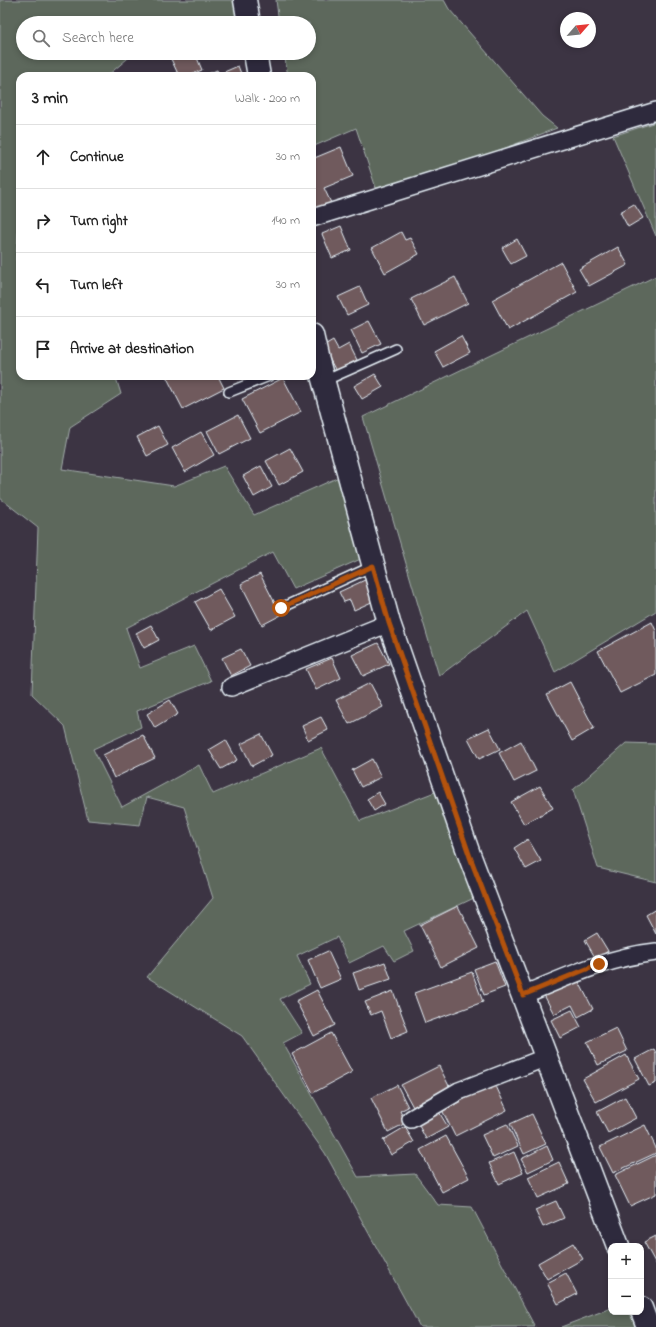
<!DOCTYPE html>
<html lang="en">
<head>
<meta charset="utf-8">
<style>
	body { margin:0; font-family:"Indie Flower",sans-serif; background:#f6f6f6; color:#222 }
	.controls { position:absolute; right:12px; bottom:12px; display:grid; overflow:hidden; border-radius:8px; box-shadow:0 2px 6px #0003 }
	.controls button { width:36px; height:36px; display:grid; place-items:center; padding:0; border:0; border-bottom:1px solid #e0e0e0; background:#fff; color:#222; font:20px sans-serif }
	.compass { position:absolute; left:560px; top:12px; width:36px; height:36px; border-radius:50%; background:#fff; box-shadow:0 2px 6px #0003; rotate:62deg }
	.stop { position:absolute; width:12px; height:12px; margin:-9px; border:3px solid #b45309; border-radius:50%; background:#fff }
	.stop.end { background:#b45309; border-color:#fff; box-shadow:0 1px 4px #0008 }
	.list { margin:0; padding:0; list-style:none }
	h2 { display:flex; justify-content:space-between; align-items:center; height:52px; margin:0; padding:0 16px; font-size:17px }
	h2 small { font-size:13px; font-weight:400; color:#767676 }
	.list li { display:grid; grid-template-columns:26px 1fr auto; gap:12px; align-items:center; box-sizing:border-box; height:64px; padding:0 16px; border-top:1px solid #e0e0e0 }
	.list b { display:block; font-size:15px; white-space:nowrap }
	.list em { font-size:13px; font-style:normal; color:#767676 }
	.icon { flex:none; width:22px; height:22px; fill:none; stroke:currentColor; stroke-width:2; stroke-linecap:round; stroke-linejoin:round }
	.map { position:relative; flex:none; width:656px; height:1327px; overflow:hidden }
	.search { position:absolute; background:#fff; box-shadow:0 2px 6px #0003; left:16px; top:16px; width:300px; height:44px; display:flex; align-items:center; gap:10px; box-sizing:border-box; padding:0 14px; border-radius:22px; color:#767676; font-size:15px }
	.panel { position:absolute; background:#fff; box-shadow:0 2px 6px #0003; left:16px; top:72px; width:300px; height:308px; border-radius:12px }
	.map>svg:first-child { display:block }
</style>
</head>
<body>
<div class="map">
<svg width="656" height="1327" viewBox="0 0 656 1327">
	<rect width="100%" height="100%" fill="#3c3443"/>
	<filter id="ink" filterUnits="userSpaceOnUse"><feTurbulence type="fractalNoise" baseFrequency=".025" numOctaves="2"/><feDisplacementMap in="SourceGraphic" scale="8" xChannelSelector="R" yChannelSelector="G"/><feConvolveMatrix kernelMatrix="1 2 1 2 8 2 1 2 1" color-interpolation-filters="sRGB"/></filter>
	<g filter="url(#ink)">
		<!-- green -->
		<g fill="#5d685c" stroke="#a2acaa">
			<polygon points="0,0 236,0 241,23 23,23 23,53 134,53 107,76 20,76 20,210 16,260 20,266 20,376 111,376 116,378 121,394 70,427 62,469 174,486 224,466 254,515 339,477 363,558 293,589 273,552 126,628 140,668 194,646 211,681 137,711 141,727 93,749 122,807 199,765 213,794 321,748 360,821 435,792 474,898 404,931 414,951 394,961 384,946 349,963 337,937 297,956 310,984 280,999 302,1033 283,1043 358,1177 415,1174 438,1205 472,1207 535,1327 420,1327 325,1153 242,1036 147,977 213,898 184,807 147,797 140,825 88,820 65,726 32,694 38,528 0,498"/>
			<polygon points="276,0 444,0 449,9 542,116 557,128 379,197 356,128 312,147 312,76 288,76 284,53 309,53 309,23 279,23"/>
			<polygon points="656,122 656,236 613,136"/>
			<polygon points="656,276 656,611 555,672 527,611 439,676 363,417"/>
			<polygon points="626,743 656,744 656,882 598,868 573,790"/>
			<polygon points="611,1308 611,1312 636,1312 643,1327 561,1327"/>
		</g>
		<!-- building -->
		<g fill="#6f5a5d" stroke="#e8f1f8">
			<polygon points="183,53 195,53 202,70 188,76 179,76 171,59"/>
			<polygon points="238,66 242,76 223,76 222,73"/>
			<polygon points="217,70 220,76 203,76"/>
			<polygon points="341,147 353,176 324,188 331,203 312,211 312,159"/>
			<polygon points="634,204 643,218 628,227 620,212"/>
			<polygon points="341,226 351,250 332,258 322,234"/>
			<polygon points="401,232 405,240 410,238 419,254 385,273 372,248"/>
			<polygon points="517,239 526,256 511,264 502,248"/>
			<polygon points="618,247 628,265 589,286 579,269"/>
			<polygon points="561,262 577,292 508,330 492,300"/>
			<polygon points="455,277 468,303 424,325 411,299"/>
			<polygon points="360,287 368,305 347,315 338,297"/>
			<polygon points="369,321 381,344 362,353 351,330"/>
			<polygon points="461,336 470,353 443,367 434,351"/>
			<polygon points="333,341 338,350 349,344 357,360 336,371 323,347"/>
			<polygon points="375,374 383,387 362,399 354,386"/>
			<polygon points="166,376 218,376 224,388 183,409"/>
			<polygon points="283,378 301,412 260,433 242,399"/>
			<polygon points="238,415 250,438 219,454 207,431"/>
			<polygon points="158,426 168,445 147,456 137,437"/>
			<polygon points="201,432 214,455 185,472 172,448"/>
			<polygon points="290,448 303,472 279,485 266,461"/>
			<polygon points="261,466 272,487 254,497 243,476"/>
			<polygon points="260,574 281,615 262,625 241,584"/>
			<polygon points="367,579 376,600 354,610 350,600 344,602 339,592"/>
			<polygon points="219,589 235,617 211,630 195,602"/>
			<polygon points="652,622 656,631 656,675 620,693 598,651"/>
			<polygon points="151,625 159,640 144,648 136,633"/>
			<polygon points="378,643 389,664 363,676 352,655"/>
			<polygon points="241,649 250,666 231,676 222,658"/>
			<polygon points="332,658 341,678 316,690 306,669"/>
			<polygon points="570,682 594,728 572,741 547,694"/>
			<polygon points="370,683 383,707 349,724 336,700"/>
			<polygon points="170,700 178,714 155,728 147,714"/>
			<polygon points="321,717 328,730 308,740 302,726"/>
			<polygon points="489,728 500,749 479,759 468,738"/>
			<polygon points="261,734 272,755 252,766 241,744"/>
			<polygon points="143,735 155,758 114,778 103,755"/>
			<polygon points="226,740 237,760 221,769 209,750"/>
			<polygon points="521,741 536,771 514,782 499,753"/>
			<polygon points="372,759 381,777 361,787 352,770"/>
			<polygon points="540,786 553,808 524,824 511,802"/>
			<polygon points="378,792 385,804 374,811 367,799"/>
			<polygon points="528,839 541,861 526,869 514,848"/>
			<polygon points="458,906 479,948 441,967 420,925"/>
			<polygon points="656,909 656,934 646,915"/>
			<polygon points="597,933 608,951 596,959 585,940"/>
			<polygon points="328,951 341,979 320,988 308,960"/>
			<polygon points="495,961 505,987 484,995 474,969"/>
			<polygon points="385,962 391,979 359,990 353,973"/>
			<polygon points="472,972 483,1002 425,1023 414,993"/>
			<polygon points="577,978 593,1009 578,1017 572,1005 554,1014 544,995"/>
			<polygon points="317,990 335,1025 314,1036 296,1001"/>
			<polygon points="393,991 408,1031 391,1038 381,1011 371,1015 365,1002"/>
			<polygon points="572,1010 581,1027 560,1038 551,1020"/>
			<polygon points="616,1028 627,1051 598,1065 587,1042"/>
			<polygon points="331,1033 352,1072 313,1093 292,1054"/>
			<polygon points="654,1049 656,1053 656,1083 649,1086 635,1059"/>
			<polygon points="626,1055 639,1079 596,1102 583,1079"/>
			<polygon points="439,1066 450,1088 413,1107 401,1085"/>
			<polygon points="495,1084 507,1110 455,1136 442,1110"/>
			<polygon points="397,1085 408,1107 400,1111 406,1123 388,1132 371,1098"/>
			<polygon points="625,1097 636,1118 608,1133 597,1112"/>
			<polygon points="439,1112 448,1127 426,1139 418,1124"/>
			<polygon points="532,1114 546,1144 524,1154 510,1124"/>
			<polygon points="507,1124 518,1146 493,1158 482,1135"/>
			<polygon points="645,1125 656,1148 656,1153 613,1173 600,1147"/>
			<polygon points="405,1127 414,1142 391,1155 383,1140"/>
			<polygon points="446,1136 469,1178 442,1192 420,1150"/>
			<polygon points="547,1146 553,1160 528,1172 521,1159"/>
			<polygon points="514,1152 523,1173 499,1184 489,1163"/>
			<polygon points="656,1155 656,1194 630,1206 615,1175"/>
			<polygon points="559,1162 569,1184 538,1198 528,1177"/>
			<polygon points="556,1201 564,1218 543,1227 535,1210"/>
			<polygon points="656,1236 656,1264 644,1242"/>
			<polygon points="573,1243 583,1259 547,1279 538,1263"/>
			<polygon points="566,1273 577,1294 558,1304 547,1283"/>
		</g>
		<g fill="none" stroke-linecap="round" stroke-linejoin="round">
			<defs>
				<g id="service">
					<polyline points="324,381 396,349"/>
					<polyline points="229,392 269,376"/>
					<polyline points="281,608 373,566"/>
				</g>
				<g id="minor">
					<polyline points="312,218 656,111"/>
					<polyline points="231,687 389,623"/>
					<path d="M523 995C566 977 609 957 656 952"/>
					<polyline points="411,1119 459,1091 547,1057"/>
				</g>
				<g id="tertiary">
					<polyline points="245,0 249,23"/>
					<polyline points="255,53 259,76"/>
					<polyline points="312,335 317,357 389,623 470,857 618,1246"/>
					<polyline points="641,1308 648,1327"/>
				</g>
			</defs>
			<!-- service casing -->
			<use href="#service" stroke="#e8f1f8" stroke-width="12"/>
			<!-- minor casing -->
			<use href="#minor" stroke="#e8f1f8" stroke-width="20"/>
			<!-- tertiary casing -->
			<use href="#tertiary" stroke="#e8f1f8" stroke-width="25"/>
			<!-- service -->
			<use href="#service" stroke="#2f2a3d" stroke-width="9"/>
			<!-- minor -->
			<use href="#minor" stroke="#2f2a3d" stroke-width="17"/>
			<!-- tertiary -->
			<use href="#tertiary" stroke="#2f2a3d" stroke-width="22"/>
		</g>
	</g>
	<g fill="none" stroke-linecap="round" stroke-linejoin="round" filter="url(#ink)">
		<!-- route -->
		<polyline stroke="#b45309" stroke-width="5" points="281,608 373,566 389,623 470,857 523,995 599,964"/>
	</g>
</svg>
<div class="controls">
<button>+</button>
<button>−</button>
</div>
<svg class="compass" viewBox="-18 -18 36 36"><path d="M0-13l5 13h-10z" fill="#e53935"/><path d="M0 13l5-13h-10z" fill="#767676"/></svg>
<div class="stop" style="left:281px;top:608px"></div>
<div class="stop end" style="left:599px;top:964px"></div>
<div class="search"><svg class="icon" aria-label="search" viewBox="0 0 24 24"><circle cx="10" cy="10" r="6"/><path d="M15 15l6 6"/></svg>Search here</div>
<section class="panel">
<h2>3 min<small>Walk · 200 m</small></h2>
<ul class="list">
<li><svg class="icon" aria-label="ahead" viewBox="0 0 24 24"><path d="M12 20V5M6 11l6-6 6 6"/></svg><div><b>Continue</b></div><em>30 m</em></li>
<li><svg class="icon" aria-label="right" viewBox="0 0 24 24"><path d="M7 20v-9h11M14 6l5 5-5 5"/></svg><div><b>Turn right</b></div><em>140 m</em></li>
<li><svg class="icon" aria-label="left" viewBox="0 0 24 24"><path d="M17 20v-9H6M10 6l-5 5 5 5"/></svg><div><b>Turn left</b></div><em>30 m</em></li>
<li><svg class="icon" aria-label="arrive" viewBox="0 0 24 24"><path d="M6 21V4h12l-3 4 3 4H6"/></svg><div><b>Arrive at destination</b></div></li>
</ul>
</section>
</div>
</body>
</html>
